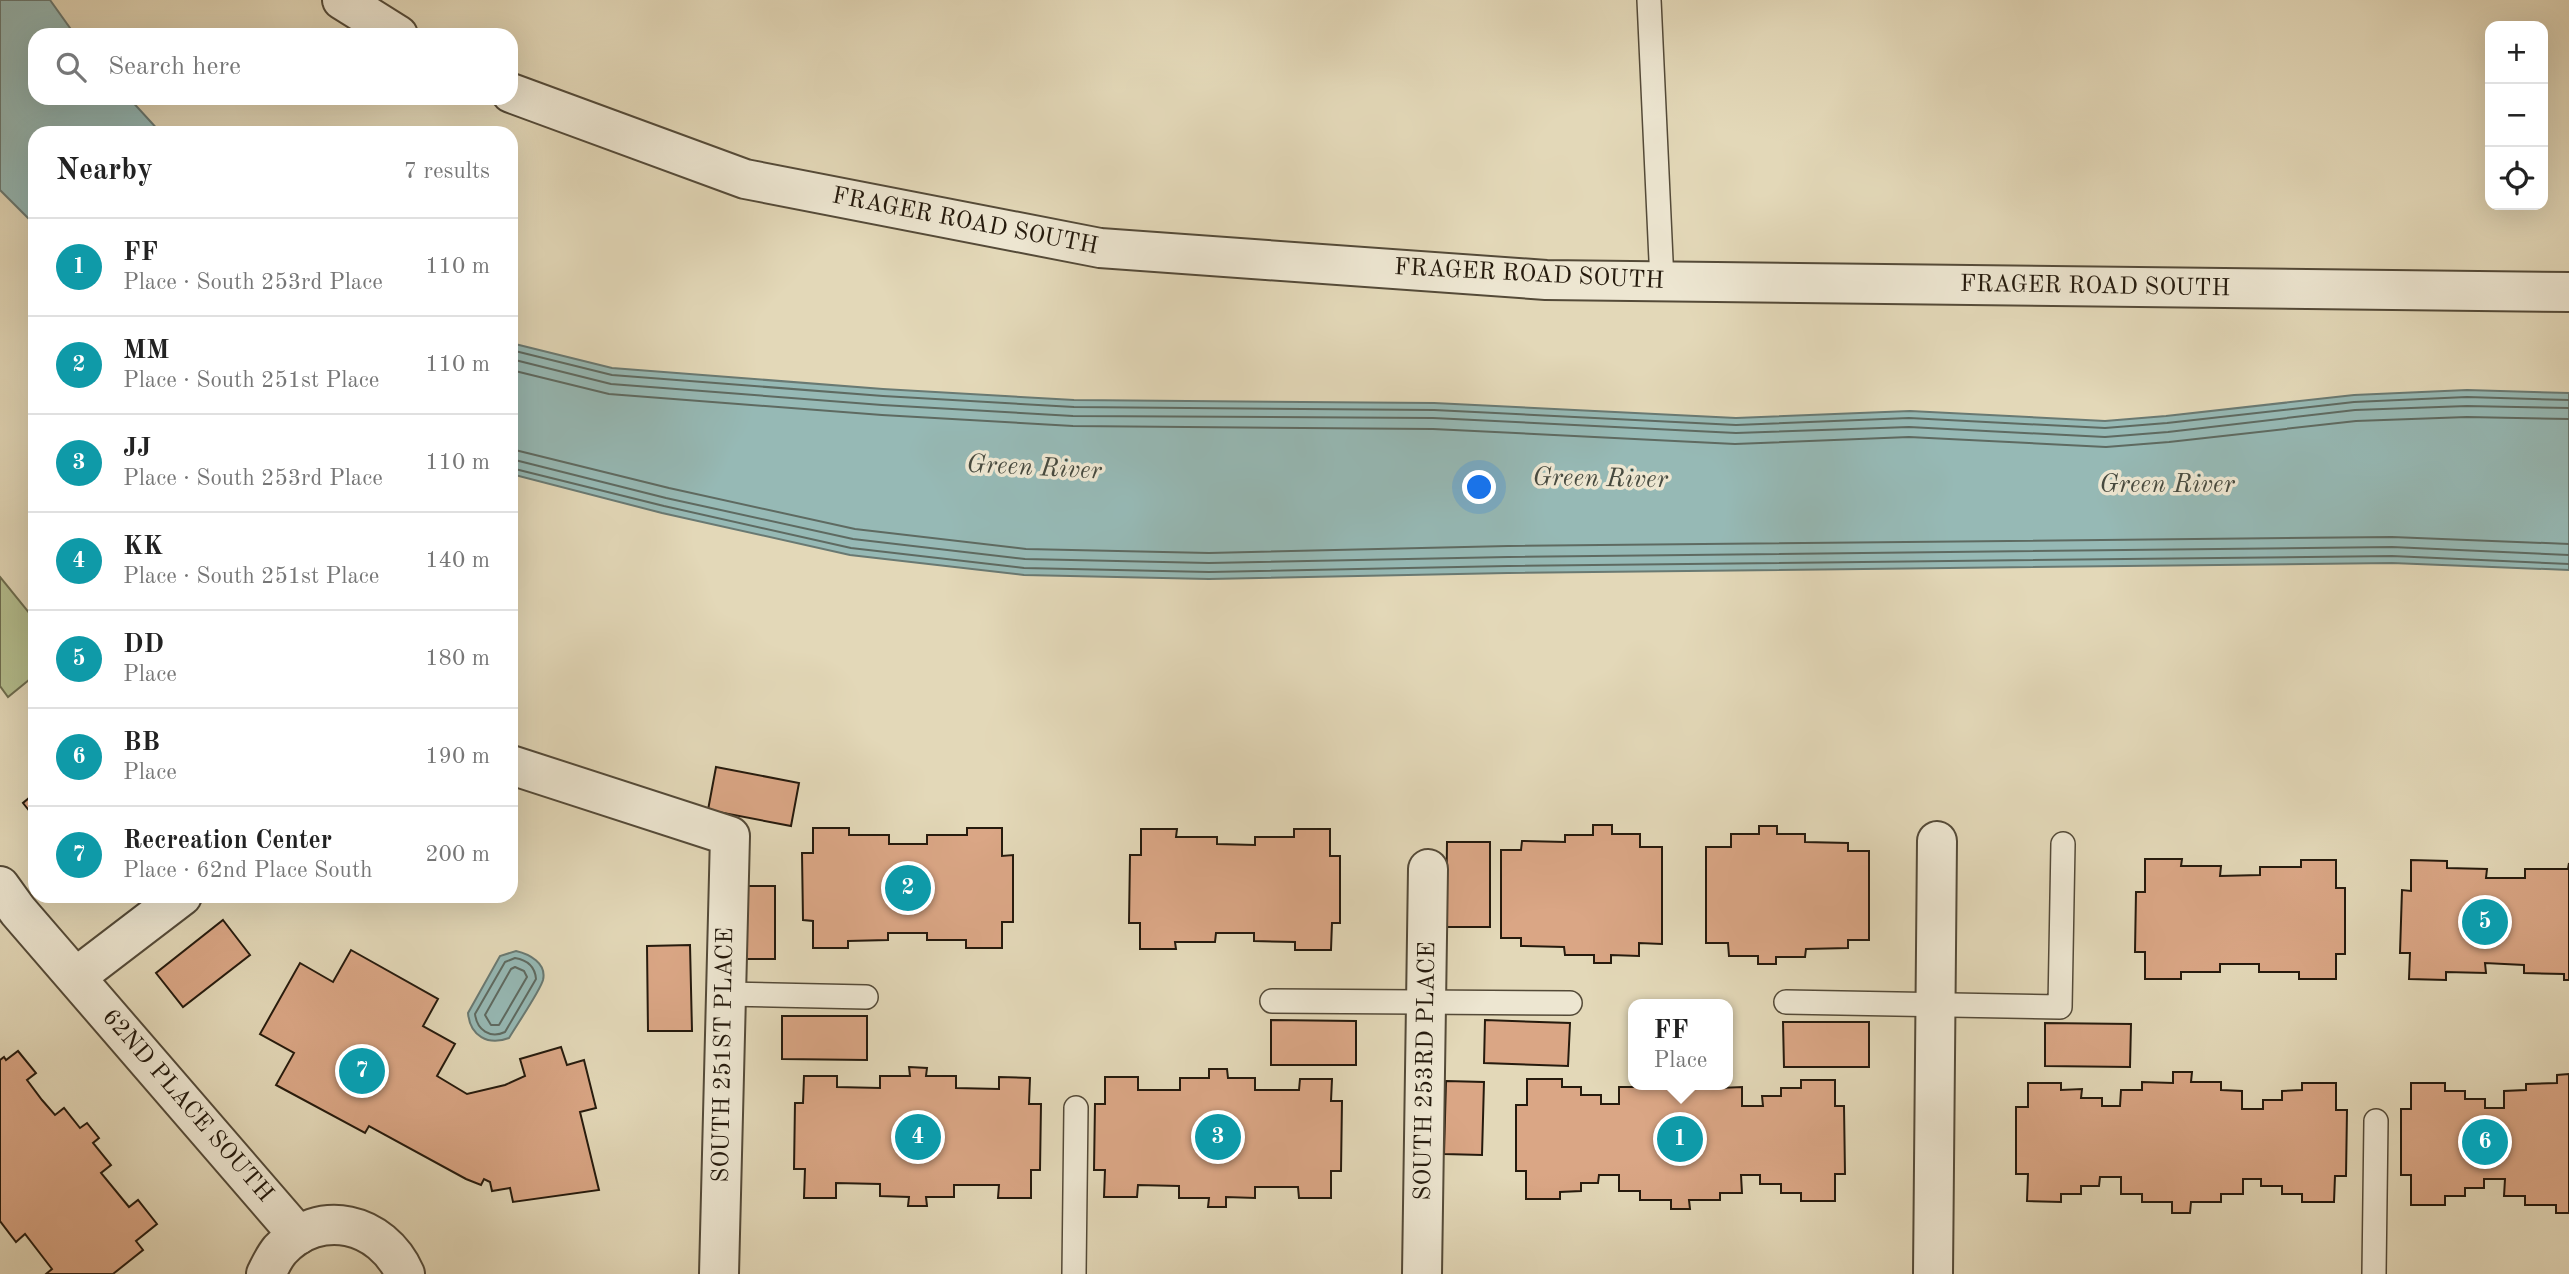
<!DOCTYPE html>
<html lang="en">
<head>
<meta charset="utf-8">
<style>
	body { margin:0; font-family:"Old Standard TT",serif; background:#f2f2f2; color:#222 }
	.controls { position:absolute; right:21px; top:21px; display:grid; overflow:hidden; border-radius:14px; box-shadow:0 7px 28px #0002 }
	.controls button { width:63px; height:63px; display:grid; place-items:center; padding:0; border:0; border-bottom:2px solid #e0e0e0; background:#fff; color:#222; font:35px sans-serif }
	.you { position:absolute; left:1480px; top:488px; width:24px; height:24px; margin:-18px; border:5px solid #fff; border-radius:50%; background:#1a73e8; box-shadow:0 0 0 10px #1a73e833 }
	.badge { display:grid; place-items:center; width:46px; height:46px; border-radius:50%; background:#8f2418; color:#fff; font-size:23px; font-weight:700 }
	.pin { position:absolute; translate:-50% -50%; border:4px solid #fff; box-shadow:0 2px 7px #0006 }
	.popup { position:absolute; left:1628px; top:999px; width:105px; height:91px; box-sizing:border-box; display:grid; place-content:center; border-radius:14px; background:#fff; filter:drop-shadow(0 2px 5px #0005); font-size:23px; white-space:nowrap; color:#767676 }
	.popup b { font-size:26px; color:#222 }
	.popup::after { content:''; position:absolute; left:50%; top:100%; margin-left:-14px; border:14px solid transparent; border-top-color:#fff }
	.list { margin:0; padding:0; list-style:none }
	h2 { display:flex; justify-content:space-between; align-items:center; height:91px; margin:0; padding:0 28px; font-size:30px }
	h2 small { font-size:23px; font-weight:400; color:#767676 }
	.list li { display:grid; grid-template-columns:46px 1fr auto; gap:21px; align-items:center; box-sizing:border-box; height:98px; padding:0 28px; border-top:2px solid #e0e0e0 }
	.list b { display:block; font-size:26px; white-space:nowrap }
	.list p { margin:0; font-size:23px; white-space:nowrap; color:#767676 }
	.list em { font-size:23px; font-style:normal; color:#767676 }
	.icon { flex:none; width:38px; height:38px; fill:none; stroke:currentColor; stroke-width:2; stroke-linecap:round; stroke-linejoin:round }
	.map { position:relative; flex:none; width:2569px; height:1274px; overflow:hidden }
	.search { position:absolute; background:#fff; box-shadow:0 7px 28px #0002; left:28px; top:28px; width:490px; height:77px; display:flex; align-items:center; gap:18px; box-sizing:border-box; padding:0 24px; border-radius:21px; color:#767676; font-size:26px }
	.panel { position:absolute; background:#fff; box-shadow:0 7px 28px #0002; left:28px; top:126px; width:490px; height:777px; border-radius:21px }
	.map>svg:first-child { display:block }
</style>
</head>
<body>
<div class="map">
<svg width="2569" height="1274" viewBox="0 0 2569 1274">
	<rect width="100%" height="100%" fill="#e3d8b8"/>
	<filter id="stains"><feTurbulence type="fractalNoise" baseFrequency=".00286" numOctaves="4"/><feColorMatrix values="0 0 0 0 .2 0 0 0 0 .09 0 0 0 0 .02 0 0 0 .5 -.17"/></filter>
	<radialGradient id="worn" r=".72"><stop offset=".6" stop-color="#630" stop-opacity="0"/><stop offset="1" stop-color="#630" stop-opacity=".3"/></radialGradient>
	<!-- green -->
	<polygon fill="#b4be8e" stroke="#6c6c4e" stroke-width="2" points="0,577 35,620 35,675 8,697 0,686"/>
	<!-- water -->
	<g fill="#96b9b5" stroke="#697972" stroke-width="2">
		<polygon points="0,0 50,0 75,35 35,35 35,98 129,98 161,133 35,133 35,225 0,190"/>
		<polygon points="511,343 612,368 883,389 1074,400 1434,403 1736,418 1910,411 2105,421 2166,416 2354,395 2467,390 2569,393 2569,570 2392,563 1508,573 1209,579 1024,575 850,555 662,513 511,474"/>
		<path d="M516 951C529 954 547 963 543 980 540 991 516 1026 509 1038 488 1046 470 1036 468 1013L500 956Z"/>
	</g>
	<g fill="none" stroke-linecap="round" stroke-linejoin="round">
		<!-- shore -->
		<g stroke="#5e6a61" stroke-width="2">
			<polyline points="511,350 612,375 883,396 1074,407 1434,410 1736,425 1909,418 2105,428 2167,423 2354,402 2467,397 2569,400"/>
			<polyline points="511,359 611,384 882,405 1073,416 1433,418 1736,433 1909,427 2105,437 2168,432 2355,410 2467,406 2569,408"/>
			<polyline points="511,370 609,394 882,415 1073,426 1433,429 1735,444 1909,437 2106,447 2169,442 2356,421 2467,417 2569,419"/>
			<polyline points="511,449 669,488 855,529 1026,549 1209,553 1508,546 2392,537 2569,544"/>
			<polyline points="511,459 666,498 853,539 1025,559 1209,563 1508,557 2392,547 2569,555"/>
			<polyline points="511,468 664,506 851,548 1024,568 1209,572 1508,566 2392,556 2569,564"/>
			<path d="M515 958C527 960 535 966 536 979L505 1032C490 1039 477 1030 475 1014L505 962Z"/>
			<polygon points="515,967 524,971 527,977 499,1025 491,1025 485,1015 511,969"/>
		</g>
	</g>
	<!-- building -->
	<g fill="#daa685" stroke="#251a0d" stroke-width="2">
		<polygon points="716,767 799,783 791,826 708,810"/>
		<polygon points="35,793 35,818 23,803"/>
		<polygon points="1593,825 1612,825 1612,834 1640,834 1640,847 1662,847 1662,944 1639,943 1639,956 1611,955 1611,963 1594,963 1594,955 1565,955 1564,947 1521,946 1521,938 1501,938 1501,850 1521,850 1522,841 1565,842 1565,835 1593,835"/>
		<polygon points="1759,826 1777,826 1777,834 1805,834 1805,842 1848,843 1848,851 1869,851 1869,940 1848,940 1848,948 1806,949 1805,957 1776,957 1776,964 1758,964 1758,956 1729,956 1728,943 1706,943 1706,847 1731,847 1731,834 1759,834"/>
		<polygon points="813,828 849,828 849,835 889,835 889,844 927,844 927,835 967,835 967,828 1002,828 1002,856 1013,855 1013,922 1002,922 1002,948 966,948 966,940 927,940 927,933 888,933 888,940 848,941 848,948 813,948 813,921 803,920 802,853 813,853"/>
		<polygon points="1141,829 1177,829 1176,837 1217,837 1217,844 1255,845 1255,837 1294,837 1294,829 1330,829 1330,856 1340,856 1340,923 1332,923 1331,950 1295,950 1295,942 1254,941 1254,933 1216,933 1215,942 1175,942 1176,949 1140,949 1140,923 1129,923 1130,855 1141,855"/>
		<polygon points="1447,842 1490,842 1490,927 1446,927"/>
		<polygon points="2145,859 2182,859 2181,866 2221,866 2220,876 2260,875 2260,867 2301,867 2301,860 2336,860 2336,888 2345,888 2345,954 2336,954 2336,979 2299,979 2299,972 2259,972 2259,964 2220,964 2220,972 2181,972 2181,979 2145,979 2145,952 2135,952 2136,892 2145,892"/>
		<polygon points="2411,860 2447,861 2447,868 2487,869 2486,878 2525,878 2525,869 2568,869 2569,863 2569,980 2564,980 2564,974 2524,973 2524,965 2485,963 2486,973 2446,972 2446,980 2409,979 2410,953 2400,953 2402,890 2411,891"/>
		<rect x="739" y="886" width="36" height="73"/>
		<polygon points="223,920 250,955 183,1007 156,973"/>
		<polygon points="690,945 692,1031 648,1031 647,946"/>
		<polygon points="351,950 438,999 423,1026 455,1044 437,1076 467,1094 505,1085 525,1076 520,1059 561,1047 567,1065 584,1060 596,1108 580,1112 599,1190 513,1202 510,1188 492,1191 490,1182 484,1179 481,1185 466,1179 369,1126 365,1133 276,1085 294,1053 260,1034 300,963 333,982"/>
		<polygon points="782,1016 867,1016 867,1060 782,1059"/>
		<polygon points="1271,1020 1356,1021 1356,1065 1271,1065"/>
		<polygon points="1485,1020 1570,1023 1568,1066 1484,1063"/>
		<polygon points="1783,1022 1869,1022 1869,1067 1784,1067"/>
		<polygon points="2045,1023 2131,1024 2130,1067 2045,1066"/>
		<polygon points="18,1051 36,1073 27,1080 42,1100 55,1115 64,1108 80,1128 87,1123 99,1138 93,1143 111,1165 101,1173 129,1207 138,1200 157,1224 136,1241 143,1250 113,1274 46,1274 52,1269 25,1234 16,1242 0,1221 0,1060 4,1057 6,1060"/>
		<polygon points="909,1067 927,1068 926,1076 956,1076 956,1088 999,1089 999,1077 1030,1078 1029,1104 1041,1104 1040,1170 1031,1170 1031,1198 998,1198 999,1185 954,1185 954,1197 926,1197 927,1206 908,1206 909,1197 880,1196 880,1184 836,1183 836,1198 804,1198 805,1169 794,1169 795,1103 803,1103 804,1076 837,1076 837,1087 880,1088 880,1076 910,1076"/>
		<polygon points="1209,1069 1227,1069 1228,1078 1255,1078 1255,1090 1299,1090 1300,1079 1332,1079 1331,1101 1342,1101 1341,1171 1331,1171 1331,1198 1299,1198 1298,1187 1255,1187 1255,1198 1226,1197 1226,1207 1208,1207 1209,1198 1179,1198 1179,1186 1138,1185 1137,1197 1104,1197 1105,1170 1094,1170 1095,1104 1105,1104 1105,1077 1138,1077 1138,1090 1180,1090 1180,1078 1209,1078"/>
		<polygon points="2173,1072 2192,1072 2191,1082 2221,1082 2221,1090 2242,1091 2242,1109 2263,1109 2263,1100 2282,1100 2282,1091 2302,1090 2302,1083 2336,1083 2336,1110 2347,1110 2346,1176 2335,1176 2334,1202 2302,1202 2302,1194 2282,1194 2282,1186 2261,1186 2261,1179 2243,1179 2243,1194 2221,1194 2221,1202 2191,1202 2190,1213 2172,1213 2172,1202 2142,1202 2142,1194 2121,1194 2121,1177 2100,1177 2099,1186 2081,1186 2081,1194 2061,1194 2061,1202 2027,1201 2028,1174 2016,1174 2016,1107 2028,1107 2028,1083 2061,1083 2061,1090 2082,1089 2081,1098 2102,1098 2102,1106 2120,1106 2121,1090 2142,1090 2142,1082 2173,1083"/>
		<polygon points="2569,1074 2569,1213 2556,1213 2556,1205 2525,1205 2525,1196 2504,1196 2505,1179 2484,1179 2484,1188 2465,1188 2465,1196 2445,1196 2445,1205 2411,1205 2411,1175 2401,1175 2401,1109 2411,1109 2411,1083 2445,1083 2445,1091 2465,1091 2465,1099 2485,1099 2485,1108 2504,1108 2504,1091 2526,1090 2526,1084 2557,1083 2557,1075"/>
		<polygon points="1527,1079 1562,1079 1562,1087 1581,1087 1581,1095 1601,1095 1601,1104 1619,1104 1619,1087 1641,1087 1641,1085 1720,1085 1720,1088 1742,1087 1742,1106 1763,1106 1762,1096 1781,1096 1781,1088 1801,1088 1801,1080 1835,1080 1835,1106 1844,1106 1845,1174 1835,1174 1835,1201 1801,1201 1801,1193 1781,1193 1781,1184 1760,1184 1760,1175 1741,1175 1742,1193 1720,1193 1720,1200 1689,1200 1690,1209 1671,1209 1671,1200 1640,1200 1640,1191 1619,1191 1619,1175 1599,1175 1598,1183 1581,1183 1581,1191 1560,1192 1560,1199 1526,1199 1526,1171 1516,1171 1516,1105 1527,1105"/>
		<polygon points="1446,1081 1484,1082 1482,1155 1444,1154"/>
	</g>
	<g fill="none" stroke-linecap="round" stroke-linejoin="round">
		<defs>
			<g id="lane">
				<polyline points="1649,0 1662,282"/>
				<polyline points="726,994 866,997"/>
				<polyline points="1272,1001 1570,1003"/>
				<polyline points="1786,1002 2060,1007 2063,844"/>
				<polyline points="1074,1274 1076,1108"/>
				<polyline points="2374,1274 2376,1121"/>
			</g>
			<g id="street">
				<polyline points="342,0 398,35"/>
				<polyline points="511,93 745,179 1100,248 1546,280 2569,292"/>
				<polyline points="511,765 730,836 719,1274"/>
				<polyline points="0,886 18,911 298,1235"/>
				<polyline points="76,977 182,896"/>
				<path d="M266 1274C270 1266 274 1257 280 1250 319 1207 382 1222 405 1274"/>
				<polyline points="1422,1274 1428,869"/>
				<polyline points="1933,1274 1937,841"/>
			</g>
		</defs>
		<!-- lane casing -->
		<use href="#lane" stroke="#544a38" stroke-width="26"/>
		<!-- street casing -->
		<use href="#street" stroke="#544a38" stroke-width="42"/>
		<!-- lane -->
		<use href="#lane" stroke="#ede6d1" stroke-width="23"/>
		<!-- street -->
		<use href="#street" stroke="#ede6d1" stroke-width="38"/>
	</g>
	<g text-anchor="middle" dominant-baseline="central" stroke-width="7" stroke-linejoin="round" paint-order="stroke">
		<!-- street labels -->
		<g font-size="24" fill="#251a0d" stroke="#ede6d1">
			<text transform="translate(965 222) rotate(11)">FRAGER ROAD SOUTH</text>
			<text transform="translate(1529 275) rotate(3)">FRAGER ROAD SOUTH</text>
			<text transform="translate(2095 287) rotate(1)">FRAGER ROAD SOUTH</text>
			<text transform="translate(724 1055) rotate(-89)">SOUTH 251ST PLACE</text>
			<text transform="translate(1426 1071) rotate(-89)">SOUTH 253RD PLACE</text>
			<text transform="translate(187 1106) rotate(49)">62ND PLACE SOUTH</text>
		</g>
		<!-- water labels -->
		<g font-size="26" font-style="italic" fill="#474a3f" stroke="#ede6d1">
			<text transform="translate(1034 468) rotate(3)">Green River</text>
			<text transform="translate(1600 479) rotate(1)">Green River</text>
			<text x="2167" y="485">Green River</text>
		</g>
	</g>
	<rect width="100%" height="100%" filter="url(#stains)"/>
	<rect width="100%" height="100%" fill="url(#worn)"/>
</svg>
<div class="controls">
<button>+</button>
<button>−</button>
<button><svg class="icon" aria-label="locate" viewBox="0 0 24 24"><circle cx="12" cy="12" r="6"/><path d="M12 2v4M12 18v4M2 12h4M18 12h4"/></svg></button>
</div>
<div class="you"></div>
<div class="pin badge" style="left:1680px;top:1139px;background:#0f9aa8">1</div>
<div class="popup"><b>FF</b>Place</div>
<div class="pin badge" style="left:908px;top:888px;background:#0f9aa8">2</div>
<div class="pin badge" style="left:1218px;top:1137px;background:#0f9aa8">3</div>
<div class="pin badge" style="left:918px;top:1137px;background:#0f9aa8">4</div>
<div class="pin badge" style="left:2485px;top:922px;background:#0f9aa8">5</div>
<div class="pin badge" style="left:2485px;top:1142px;background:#0f9aa8">6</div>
<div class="pin badge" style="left:362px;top:1071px;background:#0f9aa8">7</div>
<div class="search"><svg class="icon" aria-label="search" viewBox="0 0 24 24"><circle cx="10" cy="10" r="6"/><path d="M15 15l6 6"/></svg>Search here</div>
<section class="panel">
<h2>Nearby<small>7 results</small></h2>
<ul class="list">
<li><span class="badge" style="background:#0f9aa8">1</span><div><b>FF</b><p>Place · South 253rd Place</p></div><em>110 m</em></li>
<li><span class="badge" style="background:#0f9aa8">2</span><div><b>MM</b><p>Place · South 251st Place</p></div><em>110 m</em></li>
<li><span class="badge" style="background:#0f9aa8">3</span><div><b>JJ</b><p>Place · South 253rd Place</p></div><em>110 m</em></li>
<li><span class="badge" style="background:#0f9aa8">4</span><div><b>KK</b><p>Place · South 251st Place</p></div><em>140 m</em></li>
<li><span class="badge" style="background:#0f9aa8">5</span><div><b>DD</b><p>Place</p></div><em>180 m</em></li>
<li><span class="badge" style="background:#0f9aa8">6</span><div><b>BB</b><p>Place</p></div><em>190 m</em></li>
<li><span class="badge" style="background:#0f9aa8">7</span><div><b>Recreation Center</b><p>Place · 62nd Place South</p></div><em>200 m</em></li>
</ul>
</section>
</div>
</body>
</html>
